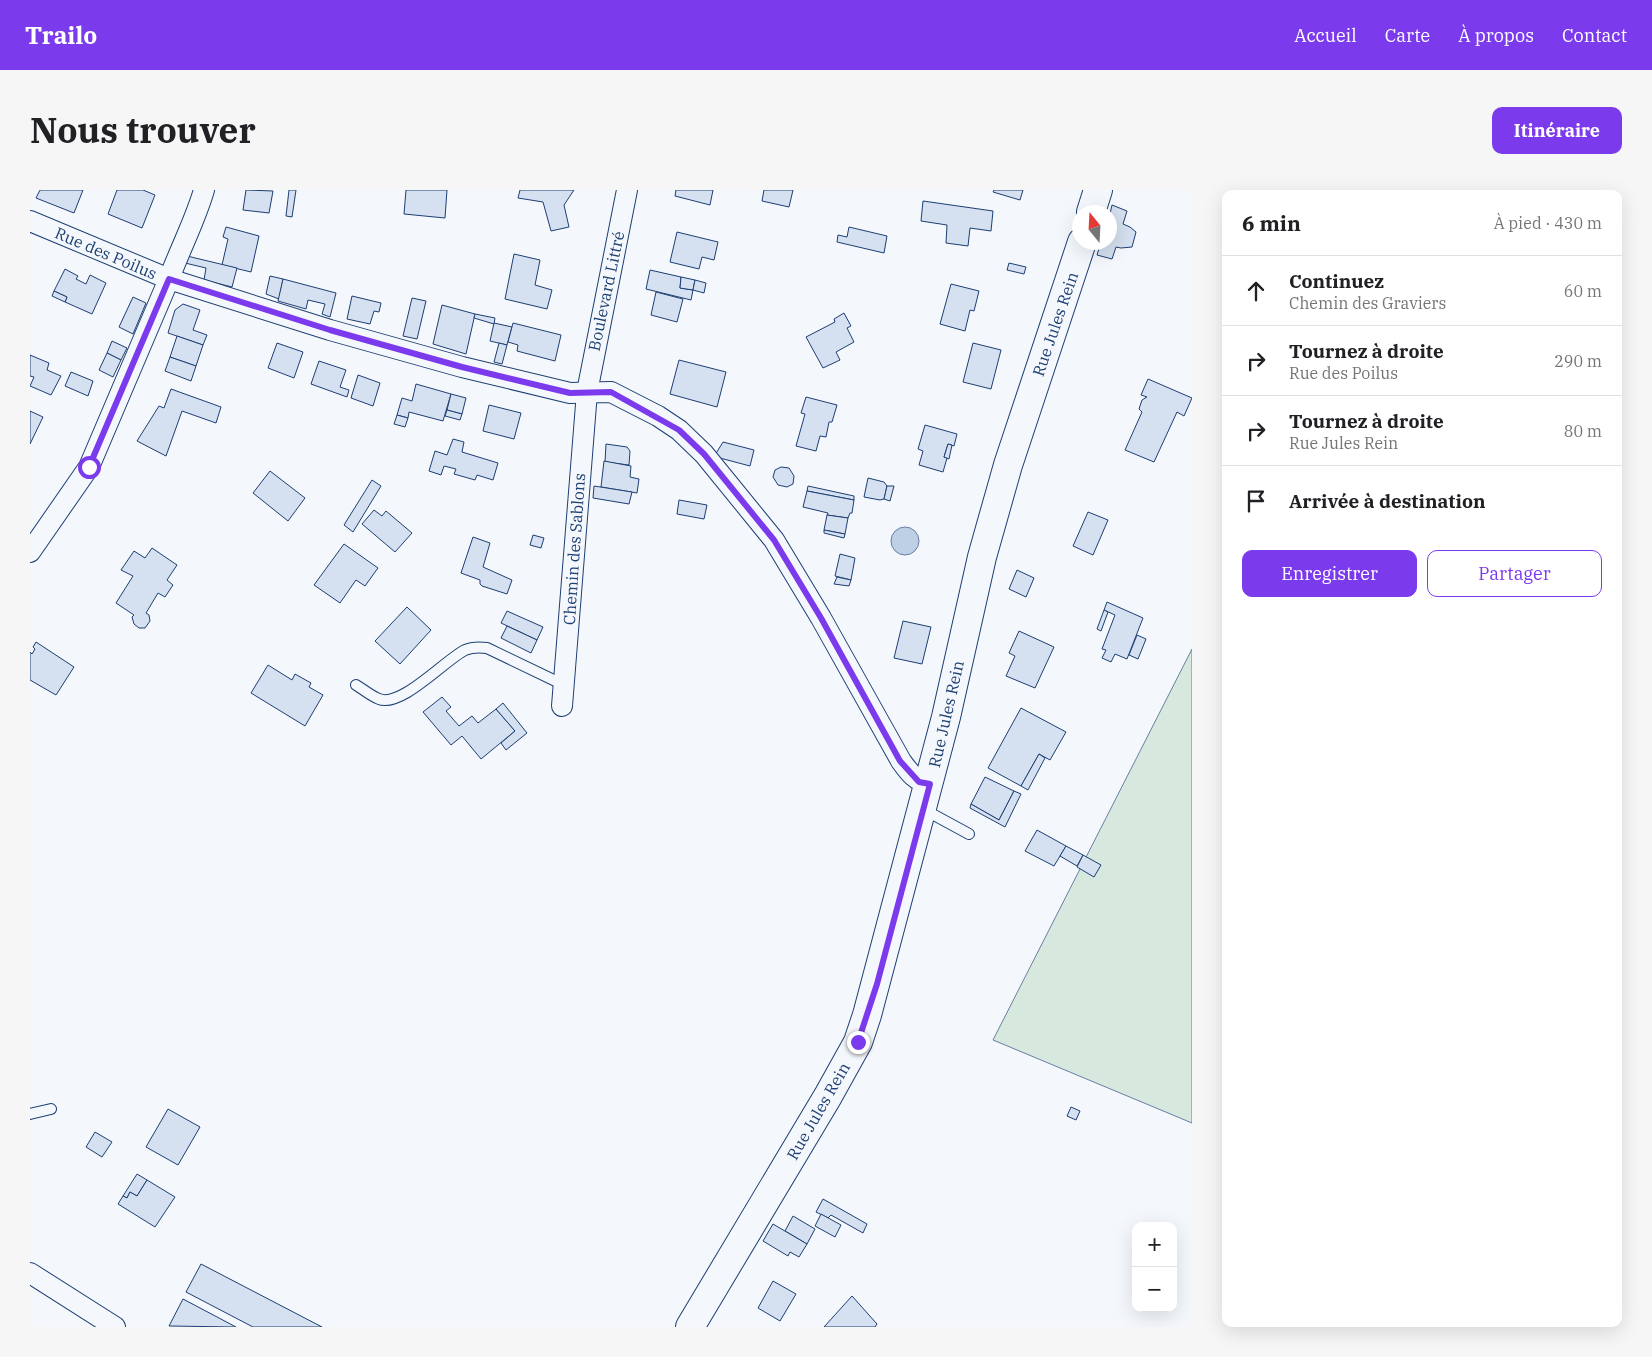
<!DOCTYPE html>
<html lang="fr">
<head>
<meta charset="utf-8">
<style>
	body { margin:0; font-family:"IBM Plex Serif",serif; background:#f6f6f6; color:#202124 }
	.controls { position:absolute; right:15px; bottom:15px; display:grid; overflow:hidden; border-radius:10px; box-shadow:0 5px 20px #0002 }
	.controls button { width:45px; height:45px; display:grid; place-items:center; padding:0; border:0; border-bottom:1px solid #e0e0e0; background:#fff; color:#202124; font:25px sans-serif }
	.compass { position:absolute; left:1042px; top:15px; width:45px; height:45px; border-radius:50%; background:#fff; box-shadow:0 5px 20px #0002; rotate:342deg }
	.stop { position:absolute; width:15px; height:15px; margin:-11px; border:4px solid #7c3aed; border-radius:50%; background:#fff }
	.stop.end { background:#7c3aed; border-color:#fff; box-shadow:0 1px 5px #0008 }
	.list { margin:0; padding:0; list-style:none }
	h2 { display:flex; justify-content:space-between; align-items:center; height:65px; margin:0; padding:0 20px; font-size:21px }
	h2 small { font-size:16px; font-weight:400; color:#757577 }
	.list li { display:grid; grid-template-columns:32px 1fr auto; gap:15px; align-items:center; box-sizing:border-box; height:70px; padding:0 20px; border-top:1px solid #e0e0e0 }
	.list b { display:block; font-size:19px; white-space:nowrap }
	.list p { margin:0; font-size:16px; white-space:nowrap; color:#757577 }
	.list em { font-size:16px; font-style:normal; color:#757577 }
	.actions { display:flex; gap:10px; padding:15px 20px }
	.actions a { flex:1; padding:11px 0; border:1px solid #7c3aed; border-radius:10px; text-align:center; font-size:18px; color:#7c3aed }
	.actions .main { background:#7c3aed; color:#fff }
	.icon { flex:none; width:28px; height:28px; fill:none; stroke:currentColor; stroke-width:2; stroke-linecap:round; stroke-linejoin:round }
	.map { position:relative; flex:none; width:1162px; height:1137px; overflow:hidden; border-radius:10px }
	header { display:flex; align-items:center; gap:30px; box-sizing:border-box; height:70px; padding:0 25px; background:#7c3aed; color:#fff }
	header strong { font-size:24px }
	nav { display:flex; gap:28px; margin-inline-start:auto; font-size:18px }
	.intro { display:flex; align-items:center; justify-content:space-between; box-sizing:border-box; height:120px; padding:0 30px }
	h1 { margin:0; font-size:35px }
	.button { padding:12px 22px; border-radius:10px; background:#7c3aed; color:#fff; font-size:18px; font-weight:700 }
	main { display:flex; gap:30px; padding:0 30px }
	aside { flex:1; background:#fff; border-radius:10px; box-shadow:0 5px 20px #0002 }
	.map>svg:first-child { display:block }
</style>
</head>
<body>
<header>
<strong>Trailo</strong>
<nav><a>Accueil</a><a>Carte</a><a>À propos</a><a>Contact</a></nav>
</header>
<div class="intro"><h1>Nous trouver</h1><a class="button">Itinéraire</a></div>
<main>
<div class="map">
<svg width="1162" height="1137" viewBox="0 0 1162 1137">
	<rect width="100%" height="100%" fill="#f4f7fb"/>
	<!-- green -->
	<polygon fill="#d7e8df" stroke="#687fa3" points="1162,459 1162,933 963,850"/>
	<!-- water -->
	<circle fill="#bed0e5" stroke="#687fa3" cx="875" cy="351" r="14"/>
	<!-- building -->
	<g fill="#d5e0f0" stroke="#1d3f73">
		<polygon points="10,0 53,0 44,23 6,8"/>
		<polygon points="87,0 113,0 125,5 112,38 78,24"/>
		<polygon points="216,0 243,1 239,23 213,20"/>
		<polygon points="259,0 266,0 262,27 256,26"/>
		<polygon points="376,0 417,0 415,28 374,24"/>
		<polygon points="490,0 544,0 534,15 539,37 521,41 513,12 488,8"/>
		<polygon points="646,0 683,0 680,15 645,6"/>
		<polygon points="734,0 763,0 759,17 732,11"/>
		<polygon points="964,0 993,0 990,10 963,2"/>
		<polygon points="893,11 963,21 961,41 940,38 938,56 916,53 917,35 891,31"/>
		<polygon points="1082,15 1097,21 1093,34 1100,37 1106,42 1102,57 1091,58 1086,57 1082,69 1067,65 1071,52 1080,52 1080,39 1082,31 1080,30 1080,24"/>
		<polygon points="196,37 229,46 221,82 192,75 198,49 193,47"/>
		<polygon points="819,37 857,46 854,63 807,52 808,45 817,47"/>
		<polygon points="647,42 688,52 684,70 672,67 669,79 640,72"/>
		<polygon points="484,64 510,70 505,95 522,100 517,119 475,109"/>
		<polygon points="157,66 207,78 202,97 174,90 176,78 155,73"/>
		<polygon points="979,73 996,77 994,84 977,80"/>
		<polygon points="35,79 48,86 46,89 56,94 60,85 76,93 62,124 35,112 37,107 24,101"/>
		<polygon points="620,80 651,87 650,98 663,100 661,110 616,99"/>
		<polygon points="240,86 253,89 249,109 236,104"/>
		<polygon points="651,87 665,90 663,100 650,98"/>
		<polygon points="253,89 306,103 300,127 292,124 295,114 278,110 276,119 248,111"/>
		<polygon points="665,90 676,93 674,103 663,100"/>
		<polygon points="921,94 949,101 944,121 940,120 935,141 910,134"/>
		<polygon points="24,101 37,107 35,112 22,106"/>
		<polygon points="626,102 653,109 647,132 621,125"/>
		<polygon points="322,106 351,113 349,122 344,121 340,134 317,129"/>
		<polygon points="103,107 116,113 103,144 89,137"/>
		<polygon points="382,108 396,111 387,149 373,146"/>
		<polygon points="153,114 170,120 163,140 177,145 173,155 138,143 145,120"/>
		<polygon points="412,115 445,124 436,164 403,154"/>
		<polygon points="814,123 821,136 817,138 824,152 806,162 810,170 793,178 776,147 805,132 804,129"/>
		<polygon points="445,124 465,128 464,134 444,128"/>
		<polygon points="464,133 482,137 477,155 460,151"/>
		<polygon points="483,133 531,145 525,171 487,161 488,155 478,152"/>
		<polygon points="147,146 173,155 166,176 140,167"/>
		<polygon points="82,151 97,158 91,170 77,163"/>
		<polygon points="247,153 273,162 264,188 238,178"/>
		<polygon points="469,153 477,155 472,174 464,172"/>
		<polygon points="943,153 971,160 961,199 933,192"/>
		<polygon points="77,163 91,170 83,187 69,180"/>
		<polygon points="0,165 19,173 17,180 31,186 21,205 0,196 4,187 0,186"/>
		<polygon points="140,167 166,176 161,191 135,181"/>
		<polygon points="649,170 696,182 687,217 640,204"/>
		<polygon points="289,171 316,180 310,197 319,200 317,207 281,194"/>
		<polygon points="41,182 63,191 58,206 35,196"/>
		<polygon points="328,185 350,193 343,216 321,208"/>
		<polygon points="1118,189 1162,208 1154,226 1147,222 1124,272 1095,260 1112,222 1109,219 1112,210 1117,207 1111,205"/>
		<polygon points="386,194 421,204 413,231 379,222 378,228 367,225 372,208 382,211"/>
		<polygon points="141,199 191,217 186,233 152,221 136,266 107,251 129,216 134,218"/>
		<polygon points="421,204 436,208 432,224 417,220"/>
		<polygon points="776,207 807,215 802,232 799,232 796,247 790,246 786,261 766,256 775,224 771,223"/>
		<polygon points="459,215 491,223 484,249 453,241"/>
		<polygon points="417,220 432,224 430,230 415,226"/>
		<polygon points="0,221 13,227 0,254"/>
		<polygon points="367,225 378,228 375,237 364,234"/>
		<polygon points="895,235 927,244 924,256 918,254 914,267 917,268 913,282 889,275 893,261 888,259"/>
		<polygon points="423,249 434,252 432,262 468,273 463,290 447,285 445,290 424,284 426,279 414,276 411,285 399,281 405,261 417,265"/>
		<polygon points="693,252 724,260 720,276 686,267 685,265"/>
		<polygon points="576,254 597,257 600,261 599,275 575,272"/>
		<polygon points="918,254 922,255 919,269 914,267"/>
		<polygon points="574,271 601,276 600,287 609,289 607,303 571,297"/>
		<polygon points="751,277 759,278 764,286 763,294 757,297 748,295 743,287 745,280"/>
		<polygon points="240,281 275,308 258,331 223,303"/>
		<polygon points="838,288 854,292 857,296 854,309 850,310 834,307"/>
		<polygon points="342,290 351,296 323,342 314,335"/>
		<polygon points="564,296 602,302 599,314 563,308"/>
		<polygon points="778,296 824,306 824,310 777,301"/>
		<polygon points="857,296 864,296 860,311 854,309"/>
		<polygon points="777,301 824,310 822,323 820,323 818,328 797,325 798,323 773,317"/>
		<polygon points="649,310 677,315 674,329 647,324"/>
		<polygon points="344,320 352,326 356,321 382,343 365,362 332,334"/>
		<polygon points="1058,322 1078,330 1063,365 1043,356"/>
		<polygon points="797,325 818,328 815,344 794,340"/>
		<polygon points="794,340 815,344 814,348 794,343"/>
		<polygon points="503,345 514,348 511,358 500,355"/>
		<polygon points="443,347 460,353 453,377 482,390 477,404 452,396 450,394 450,390 431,383"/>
		<polygon points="314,354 348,378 335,396 326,390 310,413 284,395"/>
		<polygon points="122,358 147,375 137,390 143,395 135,407 128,403 116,423 119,425 120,431 115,438 109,438 104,434 102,427 104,425 86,413 103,386 91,380 104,361 115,368"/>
		<polygon points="810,364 825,368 821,390 805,386"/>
		<polygon points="987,380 1004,388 996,407 979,399"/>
		<polygon points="807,387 821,390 819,396 804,394"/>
		<polygon points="1077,412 1113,428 1097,469 1085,464 1081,472 1072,468 1076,460 1072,459 1085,425 1074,420"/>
		<polygon points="377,417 401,440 370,474 345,451"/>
		<polygon points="1074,420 1078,422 1071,441 1067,439"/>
		<polygon points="477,421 513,437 507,450 471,433"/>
		<polygon points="873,431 901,437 892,474 864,468"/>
		<polygon points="477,436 507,450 501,463 471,448"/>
		<polygon points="989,441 1024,457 1005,498 976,486 985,466 979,463"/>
		<polygon points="1107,445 1116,449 1108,469 1099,465"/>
		<polygon points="6,452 44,477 26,505 0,490 0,462 2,464 5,459 3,457"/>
		<polygon points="238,475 262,490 265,484 281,493 279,497 293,505 275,536 221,503"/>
		<polygon points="412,507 421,517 416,521 429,536 442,526 448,533 466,519 485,541 451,569 432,546 421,555 393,522"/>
		<polygon points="473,513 497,543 476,560 471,553 485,541 466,519"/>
		<polygon points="991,518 1036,542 1020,570 1009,564 991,596 958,578"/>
		<polygon points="1009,564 1015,568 998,600 991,596"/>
		<polygon points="955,587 984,601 969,630 941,614"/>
		<polygon points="984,601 991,604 975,637 940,618 941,614 969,630"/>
		<polygon points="1007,640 1036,656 1024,676 995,661"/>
		<polygon points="1036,656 1053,665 1047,676 1030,666"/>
		<polygon points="1053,665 1071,675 1064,687 1047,677"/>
		<polygon points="1041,917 1050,921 1046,930 1037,926"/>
		<polygon points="138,919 170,937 148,975 116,957"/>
		<polygon points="65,942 82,952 72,967 56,957"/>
		<polygon points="107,984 117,990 107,1006 100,1002 97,1008 93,1006"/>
		<polygon points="117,990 145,1007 125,1037 88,1014 93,1006 97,1008 100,1002 107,1006"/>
		<polygon points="793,1009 837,1034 833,1043 801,1025 798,1028 786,1022"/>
		<polygon points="791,1024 811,1035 805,1047 785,1036"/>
		<polygon points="763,1026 785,1039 777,1054 755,1041"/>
		<polygon points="743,1034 777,1054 769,1067 760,1062 758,1066 733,1051"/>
		<polygon points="171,1074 292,1137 223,1137 156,1102"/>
		<polygon points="743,1091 766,1104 750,1131 728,1118"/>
		<polygon points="822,1106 847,1134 845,1137 794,1137"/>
		<polygon points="153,1109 206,1137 139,1136"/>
	</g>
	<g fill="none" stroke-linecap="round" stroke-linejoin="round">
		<defs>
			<g id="lane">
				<path d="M326 495C333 499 341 506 349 509 371 518 415 470 435 460 442 457 450 457 457 458L534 495"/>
				<polyline points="893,619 939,644"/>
				<polyline points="0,924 21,919"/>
			</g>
			<g id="street">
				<path d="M0 31 139 89 300 140 432 177 540 203 581 202 628 226 649 240 674 264 744 350 791 428 871 571C879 582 885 591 900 594"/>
				<path d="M0 362 59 277 139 89C150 59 165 31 174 0"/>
				<polyline points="532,516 557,202 597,0"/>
				<polyline points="0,1083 85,1137"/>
			</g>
			<g id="secondary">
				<polyline points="1061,22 1068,0"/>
				<polyline points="660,1137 798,906 828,852 837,825 916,527 952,367 978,275 1052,52"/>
			</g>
		</defs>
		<!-- lane casing -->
		<use href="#lane" stroke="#1d3f73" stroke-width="12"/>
		<!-- street casing -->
		<use href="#street" stroke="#1d3f73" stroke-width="22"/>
		<!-- secondary casing -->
		<use href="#secondary" stroke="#1d3f73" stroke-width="30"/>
		<!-- lane -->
		<use href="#lane" stroke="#f4f7fb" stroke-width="10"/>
		<!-- street -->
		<use href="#street" stroke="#f4f7fb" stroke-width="20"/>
		<!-- secondary -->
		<use href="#secondary" stroke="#f4f7fb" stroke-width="28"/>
	</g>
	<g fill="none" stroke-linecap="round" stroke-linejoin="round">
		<!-- route -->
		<polyline stroke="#7c3aed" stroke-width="6" points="59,277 139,89 300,140 432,177 540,203 581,202 649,240 674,264 744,350 791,428 870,571 889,592 900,594 847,794 828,852"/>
	</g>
	<g text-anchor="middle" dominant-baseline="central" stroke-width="4" stroke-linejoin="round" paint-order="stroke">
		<!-- street labels -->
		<g font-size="16" fill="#1d3f73" stroke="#f4f7fb">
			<text transform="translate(76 63) rotate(23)">Rue des Poilus</text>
			<text transform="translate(576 101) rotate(-78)">Boulevard Littré</text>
			<text transform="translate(1025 134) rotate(-71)">Rue Jules Rein</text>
			<text transform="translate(544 359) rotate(-86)">Chemin des Sablons</text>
			<text transform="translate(916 524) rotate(-77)">Rue Jules Rein</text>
			<text transform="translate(788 921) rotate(-60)">Rue Jules Rein</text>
		</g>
	</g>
</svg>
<div class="controls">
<button>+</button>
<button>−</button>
</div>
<svg class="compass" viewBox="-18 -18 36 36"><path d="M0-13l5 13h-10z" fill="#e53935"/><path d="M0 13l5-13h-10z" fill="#757577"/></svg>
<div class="stop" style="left:59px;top:277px"></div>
<div class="stop end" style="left:828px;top:852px"></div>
</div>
<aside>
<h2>6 min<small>À pied · 430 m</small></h2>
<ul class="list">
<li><svg class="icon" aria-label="ahead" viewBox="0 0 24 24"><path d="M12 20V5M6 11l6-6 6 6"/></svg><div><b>Continuez</b><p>Chemin des Graviers</p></div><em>60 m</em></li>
<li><svg class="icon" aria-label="right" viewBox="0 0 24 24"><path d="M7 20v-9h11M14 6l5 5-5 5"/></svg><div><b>Tournez à droite</b><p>Rue des Poilus</p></div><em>290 m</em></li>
<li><svg class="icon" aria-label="right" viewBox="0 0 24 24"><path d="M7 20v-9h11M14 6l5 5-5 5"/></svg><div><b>Tournez à droite</b><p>Rue Jules Rein</p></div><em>80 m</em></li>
<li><svg class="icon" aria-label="arrive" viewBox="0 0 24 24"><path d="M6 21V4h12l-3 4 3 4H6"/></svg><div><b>Arrivée à destination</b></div></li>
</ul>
<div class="actions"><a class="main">Enregistrer</a><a>Partager</a></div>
</aside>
</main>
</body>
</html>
